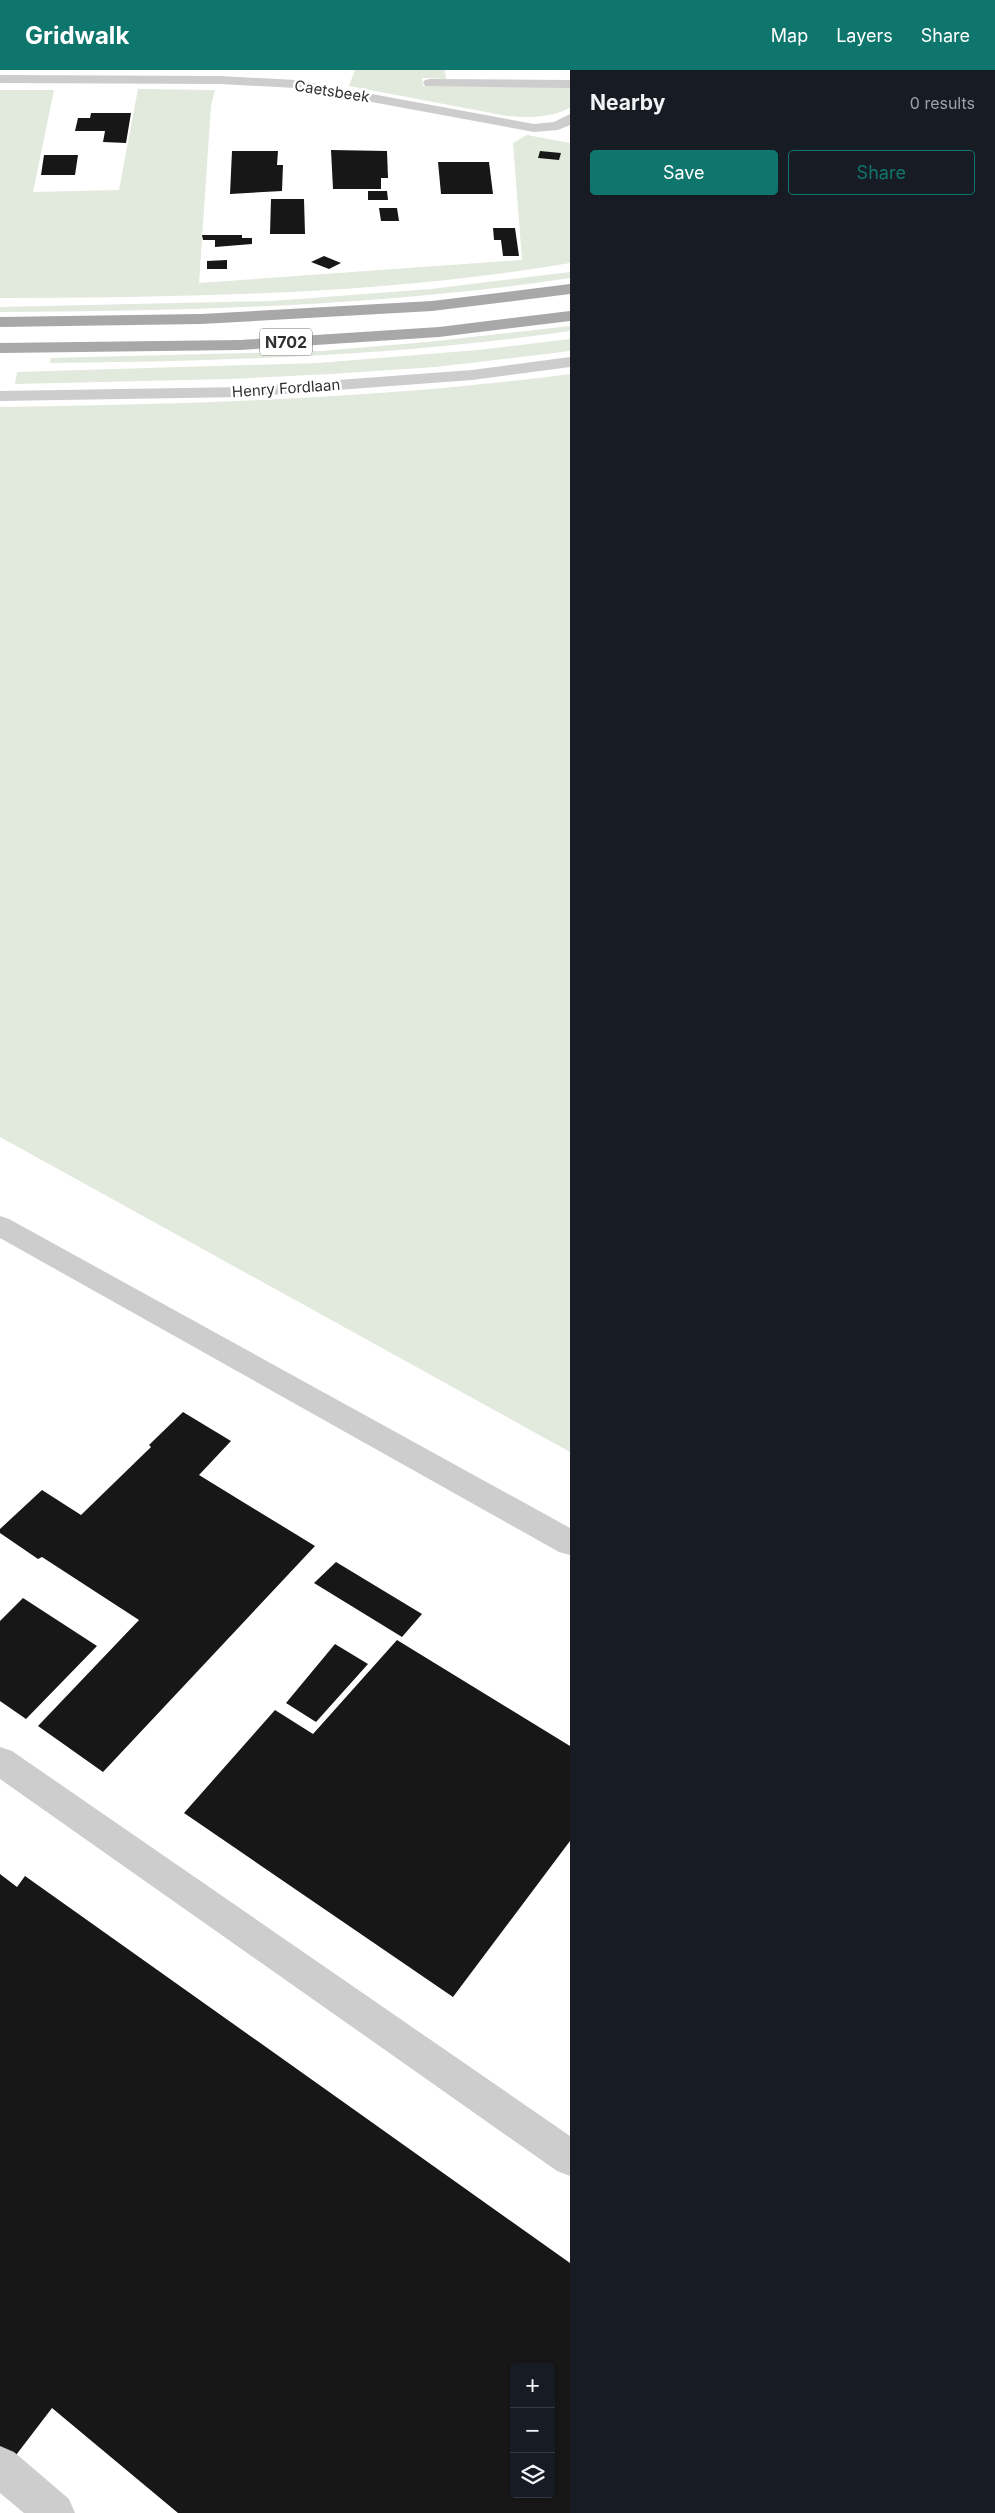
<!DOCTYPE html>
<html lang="en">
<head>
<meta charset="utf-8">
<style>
	body { margin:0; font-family:Inter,sans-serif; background:#20242c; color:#f1f3f6 }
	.controls { position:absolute; right:15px; bottom:15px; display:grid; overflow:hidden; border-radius:5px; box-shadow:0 1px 4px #0004 }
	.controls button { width:45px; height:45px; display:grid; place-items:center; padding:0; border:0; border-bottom:1px solid #363941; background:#171b24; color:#f1f3f6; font:25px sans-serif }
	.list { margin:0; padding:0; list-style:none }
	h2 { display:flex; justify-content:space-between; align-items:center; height:65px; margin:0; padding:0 20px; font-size:21px }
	h2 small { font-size:16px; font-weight:400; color:#9ea1a6 }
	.actions { display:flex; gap:10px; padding:15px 20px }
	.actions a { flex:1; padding:11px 0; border:1px solid #0f766e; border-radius:5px; text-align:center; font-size:18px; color:#0f766e }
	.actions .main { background:#0f766e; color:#fff }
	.icon { flex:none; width:28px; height:28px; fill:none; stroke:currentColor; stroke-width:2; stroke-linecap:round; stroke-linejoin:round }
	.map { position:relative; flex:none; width:570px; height:2443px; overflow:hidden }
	header { display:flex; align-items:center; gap:30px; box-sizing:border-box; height:70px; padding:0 25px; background:#0f766e; color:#fff }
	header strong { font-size:24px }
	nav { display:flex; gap:28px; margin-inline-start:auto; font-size:18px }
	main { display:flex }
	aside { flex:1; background:#171b24 }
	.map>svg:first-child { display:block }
</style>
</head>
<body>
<header>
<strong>Gridwalk</strong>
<nav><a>Map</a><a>Layers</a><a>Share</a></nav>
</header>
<main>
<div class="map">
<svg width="570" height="2443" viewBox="0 0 570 2443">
	<rect width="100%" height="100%" fill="#fff"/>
	<!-- green -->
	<g fill="#e2e9dd">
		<path d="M355 0H445L446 9 422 8 423 16 570 17V38C550 48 528 48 507 46L349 16Z"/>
		<path d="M138 19 215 20 211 36 199 213 522 190 513 73 527 65 570 73V193C382 225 190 227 0 228V20H54L33 122 119 120Z"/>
		<path d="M570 202V208C382 236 190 241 0 242V237L272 231 431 219Z"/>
		<path d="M570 256V261C398 286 224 291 50 293L51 288 321 281 427 272Z"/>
		<polygon points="570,269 570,281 436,297 330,304 228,309 15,314 17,302 318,293 478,280"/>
		<path d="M570 304V1382L0 1067V337C191 334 381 329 570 304Z"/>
	</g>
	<!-- building -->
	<g fill="#171717" fill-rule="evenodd">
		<polygon points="91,43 131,43 126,73 103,72 105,61 75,61 78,48 90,48"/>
		<polygon points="331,80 387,81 388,108 381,108 381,119 333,119"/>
		<polygon points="232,81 278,81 277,95 283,95 282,121 230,124"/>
		<polygon points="540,81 561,83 559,90 538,88"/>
		<polygon points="44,85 78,85 75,105 41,105"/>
		<polygon points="438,92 489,92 493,124 441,124"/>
		<polygon points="368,121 387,121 388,130 368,130"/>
		<polygon points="271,129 304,129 305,164 270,164"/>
		<polygon points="379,138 397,138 399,151 381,151"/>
		<polygon points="493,158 515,158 519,186 503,186 501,170 494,170"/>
		<polygon points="202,165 242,165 242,168 252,168 252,174 215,177 215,170 203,170"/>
		<polygon points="324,186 341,193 329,199 311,192"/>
		<polygon points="227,190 227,199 207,199 207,191"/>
		<polygon points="183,1342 231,1371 199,1405 315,1476 103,1702 38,1656 139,1550 42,1487 38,1489 0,1463 0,1459 42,1420 81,1445 151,1377 149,1375"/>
		<polygon points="336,1492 422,1544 402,1567 314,1513"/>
		<polygon points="23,1528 97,1576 26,1649 0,1631 0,1551"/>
		<polygon points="397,1570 570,1676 570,1771 453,1927 184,1743 275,1640 313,1664"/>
		<polygon points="335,1574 368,1594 316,1652 286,1633"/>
		<path d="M0 1804 17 1817 25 1806 570 2193V2443H178L52 2338 0 2406ZM514 2297H551V2424H514Z"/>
	</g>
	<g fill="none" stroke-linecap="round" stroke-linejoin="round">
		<!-- minor -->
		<g fill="#cdcdcd" fill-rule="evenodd">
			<polygon points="0,5 220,6 296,10 534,54 554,52 570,44 570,55 558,60 534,62 296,18 220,14 0,13"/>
			<polygon points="430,9 570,10 570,18 425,16 423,13 425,10"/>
			<polygon points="570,287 570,297 472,310 243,327 0,331 0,321 243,317 472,300"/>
			<polygon points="0,1146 9,1149 570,1458 570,1485 559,1482 0,1168"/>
			<polygon points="0,1677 12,1681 570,2066 570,2106 557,2101 0,1709"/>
			<polygon points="0,2376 14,2382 69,2429 75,2443 24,2443 0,2423"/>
		</g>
		<!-- major -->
		<g fill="#a8a8a8" fill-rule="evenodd">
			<polygon points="570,214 570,224 432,241 201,254 0,257 0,247 201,244 432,231"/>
			<polygon points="570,241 570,251 439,267 240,280 0,283 0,273 240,270 439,257"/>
		</g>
	</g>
	<g text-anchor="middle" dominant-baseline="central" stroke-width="5" stroke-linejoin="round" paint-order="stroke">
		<!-- far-street labels -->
		<g font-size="15" fill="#303030" stroke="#fff">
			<text transform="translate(332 21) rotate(9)">Caetsbeek</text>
			<text transform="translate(286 318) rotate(-4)">Henry Fordlaan</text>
		</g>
		<!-- shield labels -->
		<rect fill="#fff" stroke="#6e6e6e" stroke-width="1" x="260" y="258.5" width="52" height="27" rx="4"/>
		<g font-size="16" font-weight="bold" fill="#303030">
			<text x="286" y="272">N702</text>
		</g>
	</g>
</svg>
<div class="controls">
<button>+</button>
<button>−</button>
<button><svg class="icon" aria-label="layers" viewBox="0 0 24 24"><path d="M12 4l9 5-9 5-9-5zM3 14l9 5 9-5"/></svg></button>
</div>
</div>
<aside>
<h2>Nearby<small>0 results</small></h2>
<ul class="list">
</ul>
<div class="actions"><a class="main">Save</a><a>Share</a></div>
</aside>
</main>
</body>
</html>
